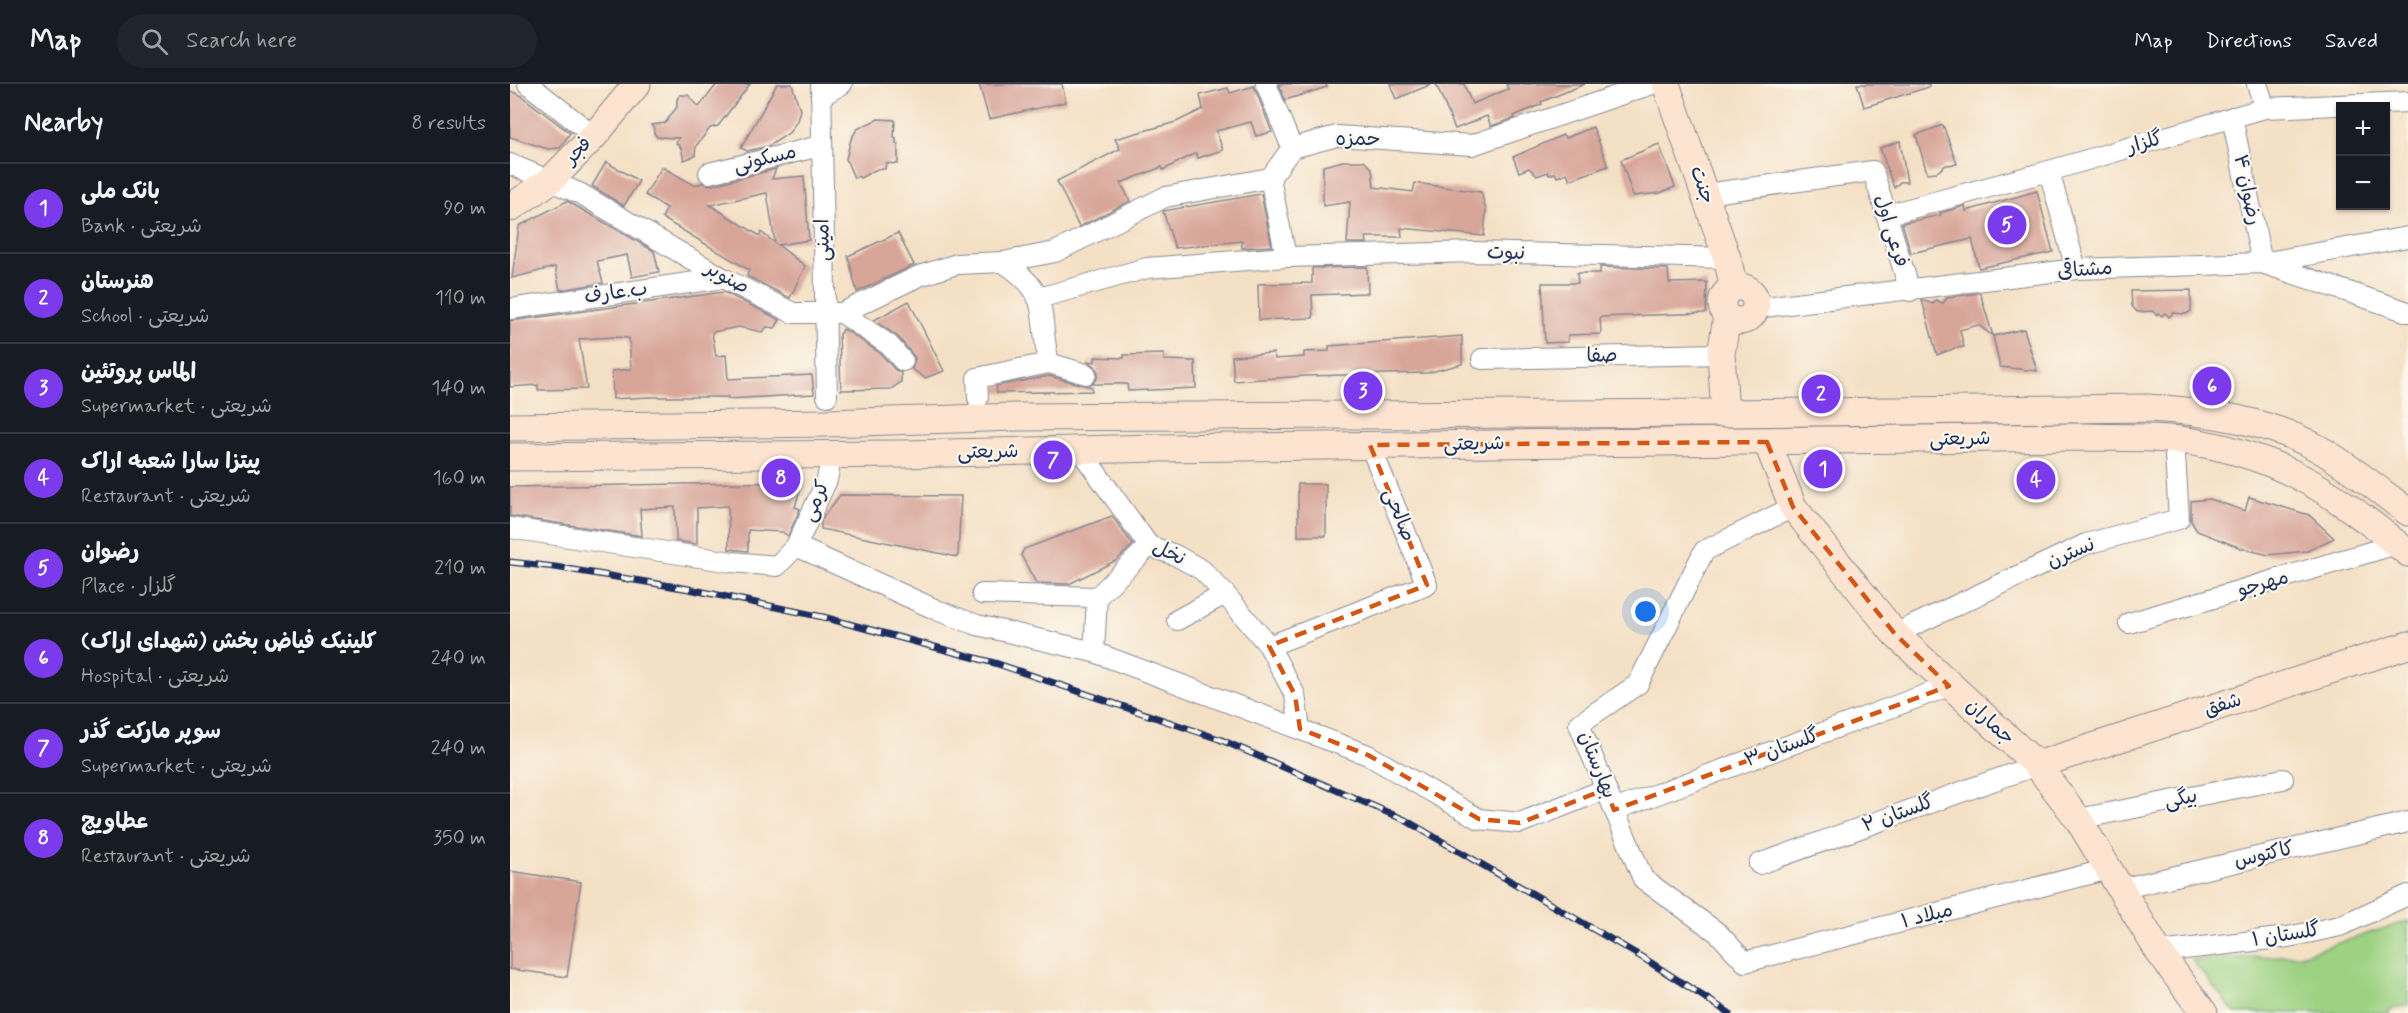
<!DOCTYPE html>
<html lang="en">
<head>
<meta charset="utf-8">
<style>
	body { margin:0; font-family:Mynerve,"Playpen Sans Arabic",sans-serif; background:#20242c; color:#f1f3f6 }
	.controls { position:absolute; right:18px; top:18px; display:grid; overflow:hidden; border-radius:0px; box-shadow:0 2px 4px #0004 }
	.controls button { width:54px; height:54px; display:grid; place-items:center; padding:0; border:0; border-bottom:2px solid #363941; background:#171b24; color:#f1f3f6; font:30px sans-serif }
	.you { position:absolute; left:1136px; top:528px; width:21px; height:21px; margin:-15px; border:4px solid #fff; border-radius:50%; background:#1a73e8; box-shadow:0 0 0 9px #1a73e833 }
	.badge { display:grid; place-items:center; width:39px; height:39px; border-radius:50%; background:#7c3aed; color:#fff; font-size:20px; font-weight:700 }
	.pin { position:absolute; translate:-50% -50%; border:3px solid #fff; box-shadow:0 2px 6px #0006 }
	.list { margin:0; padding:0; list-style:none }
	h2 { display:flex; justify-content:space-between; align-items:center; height:78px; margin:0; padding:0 24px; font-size:26px }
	h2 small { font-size:20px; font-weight:400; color:#9ea1a6 }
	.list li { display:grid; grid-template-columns:39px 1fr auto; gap:18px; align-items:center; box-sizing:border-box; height:90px; padding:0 24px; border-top:2px solid #363941 }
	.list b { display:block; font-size:22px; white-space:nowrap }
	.list p { margin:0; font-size:20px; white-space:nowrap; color:#9ea1a6 }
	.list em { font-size:20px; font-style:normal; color:#9ea1a6 }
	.icon { flex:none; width:33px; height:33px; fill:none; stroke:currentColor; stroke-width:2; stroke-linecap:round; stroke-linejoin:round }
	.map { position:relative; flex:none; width:1898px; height:929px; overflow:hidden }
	header { display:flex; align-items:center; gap:36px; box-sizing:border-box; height:84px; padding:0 30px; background:#171b24; border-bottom:2px solid #363941 }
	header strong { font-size:28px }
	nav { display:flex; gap:33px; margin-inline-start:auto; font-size:21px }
	.search { width:420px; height:54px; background:#20242c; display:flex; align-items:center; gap:15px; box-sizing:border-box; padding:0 21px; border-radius:33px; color:#9ea1a6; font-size:22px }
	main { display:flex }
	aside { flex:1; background:#171b24 }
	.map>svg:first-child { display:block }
</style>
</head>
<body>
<header>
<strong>Map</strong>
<div class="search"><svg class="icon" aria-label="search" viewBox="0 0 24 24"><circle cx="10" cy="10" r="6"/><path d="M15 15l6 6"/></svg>Search here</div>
<nav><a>Map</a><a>Directions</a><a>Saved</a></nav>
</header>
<main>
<aside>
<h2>Nearby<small>8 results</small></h2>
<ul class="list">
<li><span class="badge">1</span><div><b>بانک ملی</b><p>Bank · شریعتی</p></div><em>90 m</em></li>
<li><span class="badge">2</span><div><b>هنرستان</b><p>School · شریعتی</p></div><em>110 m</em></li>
<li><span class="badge">3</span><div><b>الماس پروتئین</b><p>Supermarket · شریعتی</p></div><em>140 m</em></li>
<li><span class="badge">4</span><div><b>پیتزا سارا شعبه اراک</b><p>Restaurant · شریعتی</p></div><em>160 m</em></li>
<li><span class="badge">5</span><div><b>رضوان</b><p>Place · گلزار</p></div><em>210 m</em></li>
<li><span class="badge">6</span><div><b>کلینیک فیاض بخش (شهدای اراک)</b><p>Hospital · شریعتی</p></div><em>240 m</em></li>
<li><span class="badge">7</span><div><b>سوپر مارکت گذر</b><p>Supermarket · شریعتی</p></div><em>240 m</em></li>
<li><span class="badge">8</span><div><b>عطاویچ</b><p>Restaurant · شریعتی</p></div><em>350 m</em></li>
</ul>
</aside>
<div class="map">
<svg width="1898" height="929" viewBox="0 0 1898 929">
	<rect width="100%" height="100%" fill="#fbf7ec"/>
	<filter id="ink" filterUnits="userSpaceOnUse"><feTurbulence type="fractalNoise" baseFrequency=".0167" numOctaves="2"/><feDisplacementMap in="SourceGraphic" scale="12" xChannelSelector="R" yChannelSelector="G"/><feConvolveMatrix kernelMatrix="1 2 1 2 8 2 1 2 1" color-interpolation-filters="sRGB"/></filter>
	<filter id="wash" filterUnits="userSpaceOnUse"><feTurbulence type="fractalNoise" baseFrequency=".008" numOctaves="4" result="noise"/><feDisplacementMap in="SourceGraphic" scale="24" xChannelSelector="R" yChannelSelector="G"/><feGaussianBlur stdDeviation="1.35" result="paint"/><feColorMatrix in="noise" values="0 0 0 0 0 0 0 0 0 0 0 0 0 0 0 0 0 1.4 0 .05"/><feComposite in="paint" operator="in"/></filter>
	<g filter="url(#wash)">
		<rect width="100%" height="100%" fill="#f4e0c5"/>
		<!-- green -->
		<polygon fill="#9dd283" stroke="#5c8070" stroke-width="1.5" points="1898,837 1898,921 1880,925 1879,929 1725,929 1682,876 1790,871"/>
		<g id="blocks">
			<!-- building -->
			<g fill="#d8a599" fill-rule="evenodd">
				<polygon points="207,0 240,0 208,42 200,44 186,62 185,72 174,76 171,64 166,59 169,54 147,53 144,49 144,43 141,41 155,39 167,23 167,15 170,11 178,11 189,23"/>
				<polygon points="267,0 282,0 290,26 287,37 279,49 259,62 237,67 231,64"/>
				<polygon points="469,0 552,0 556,18 479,35"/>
				<polygon points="769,0 816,0 817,3 775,16"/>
				<polygon points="880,0 922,0 886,15"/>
				<polygon points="926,0 954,0 962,20 998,5 996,0 1075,0 1031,18 1032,20 1004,32 1005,34 981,42 977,32 945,45"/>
				<polygon points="1347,0 1419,0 1419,3 1354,23"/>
				<polygon points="744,2 762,48 746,52 741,38 706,47 713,66 688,74 686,69 653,86 652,83 611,99 620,117 569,143 547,97 610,65 605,55 666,38 693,25 690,11 718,4 720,9"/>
				<polygon points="0,7 10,11 60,49 50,64 38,65 0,53"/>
				<polygon points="368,35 385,36 384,54 386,54 386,60 388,60 388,80 376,79 375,85 367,85 350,94 348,92 344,94 336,75 341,55 347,45"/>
				<polygon points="1433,41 1447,80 1436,81 1427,88 1417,89 1406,51"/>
				<polygon points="1083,43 1098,82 1060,96 1057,89 1047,93 1045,89 1039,91 1038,88 1027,92 1019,84 1009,88 1003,73 1053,51 1056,54"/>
				<polygon points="1390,57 1397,98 1390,98 1384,104 1370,64"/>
				<polygon points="1149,60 1165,103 1150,109 1123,112 1111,76"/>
				<polygon points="833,77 854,77 862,85 864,103 903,108 905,99 971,108 976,126 974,152 891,144 892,153 856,153 857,159 837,159 840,118 813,122 813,82"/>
				<polygon points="96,78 129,97 114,122 82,102"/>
				<path d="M152 83 184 101 193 99 202 101 266 85 262 95 294 92 299 156 268 161 295 182 280 214 237 192 239 186 152 134 157 124 135 111ZM257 109 265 159 251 148 250 152 200 121Z"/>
				<polygon points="1527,107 1543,168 1469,184 1462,155 1401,169 1392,139 1431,131 1430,129 1455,122 1456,127"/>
				<polygon points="751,110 762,162 732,164 732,157 665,164 653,127"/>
				<polygon points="57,117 144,167 149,188 122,193 117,171 87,177 93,199 50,206 45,183 2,194 9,142"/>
				<polygon points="388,149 404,181 347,208 338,172"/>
				<polygon points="857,183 858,209 802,211 803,234 749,236 748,200 802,199 802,184"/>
				<polygon points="1090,183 1158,185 1159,199 1197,198 1196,229 1090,233 1091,250 1058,251 1058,258 1035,259 1032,199 1068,199 1067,189 1090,189"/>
				<polygon points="1681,206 1681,227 1676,230 1663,229 1659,233 1655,229 1652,232 1648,229 1646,231 1643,227 1627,228 1622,222 1621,207"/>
				<polygon points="214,208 270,236 265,244 257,243 252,248 229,243 202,248 206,272 216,271 218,295 302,291 304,310 218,315 218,313 139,313 103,315 102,287 121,285 119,254 106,253 69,255 77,305 28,306 28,301 0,303 0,237"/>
				<polygon points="1470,209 1483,252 1514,245 1527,287 1490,283 1483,252 1468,241 1450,246 1454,263 1445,264 1427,271 1412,216 1423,220 1426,216 1433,219 1438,213"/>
				<polygon points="399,217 434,287 415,294 402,285 405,274 388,253 364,236"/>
				<polygon points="334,245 371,270 384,285 391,289 391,298 381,305 331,306 329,250"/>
				<polygon points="952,252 952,280 917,289 795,292 724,297 722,272 764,269 765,275 794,273 794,268 819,267 819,262"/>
				<polygon points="654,270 654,276 685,277 686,304 618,307 617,300 582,300 587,294 588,288 585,282 577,277 585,278 585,273 614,274 614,271"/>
				<polygon points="539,292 582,303 582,307 487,309 486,302"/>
				<polygon points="292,398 285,423 290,425 278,452 272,448 238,446 238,467 219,465 218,422 187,424 187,460 166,457 165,423 130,425 132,452 0,432 0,403"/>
				<rect x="788" y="400" width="28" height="52"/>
				<polygon points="330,411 451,412 448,473 311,445 311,436"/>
				<polygon points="1739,413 1799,431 1824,454 1797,467 1758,471 1731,464 1687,447 1681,437 1681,417 1700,415 1735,427"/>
				<polygon points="602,432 623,461 607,476 559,500 526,499 511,471 514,465"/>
				<polygon points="0,787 71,798 57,893 0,885"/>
			</g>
		</g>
	</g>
	<g filter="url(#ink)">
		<use href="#blocks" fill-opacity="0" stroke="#888892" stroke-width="1.5"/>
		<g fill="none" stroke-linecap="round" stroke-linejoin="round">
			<defs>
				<g id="street">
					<polyline points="18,0 84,52"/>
					<polyline points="311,0 317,312"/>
					<polyline points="756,0 782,64"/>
					<polyline points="1747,0 1755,24"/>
					<polyline points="311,12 332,0"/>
					<polyline points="1722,33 1752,179 1898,153"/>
					<polyline points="0,80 71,110 213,194 283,229 332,229 379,261 393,277"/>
					<polyline points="1539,87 1566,185"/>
					<polyline points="199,89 310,62"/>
					<polyline points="760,94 776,173"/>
					<polyline points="1195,110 1363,87 1400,207"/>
					<polyline points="1376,131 1539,87 1755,24 1898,18"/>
					<polyline points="529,214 637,184 776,173 965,168 1217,174"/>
					<polyline points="1246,224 1566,185 1752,179 1898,228"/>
					<polyline points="0,225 213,194"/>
					<polyline points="332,229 409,192 447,180 493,178 545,168 655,113 760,94 782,64 827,52 962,61 1142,0"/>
					<polyline points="972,275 1211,270"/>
					<polyline points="539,279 576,290"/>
					<path d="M468 314 467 294 539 279C527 230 544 211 493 178"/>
					<polyline points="570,366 639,462 665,471 692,486 715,510 759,562 785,611 790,645"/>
					<polyline points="1283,423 1194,467 1128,600 1069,640 1133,795 1208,849 1235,878 1599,785"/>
					<polyline points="0,444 222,478 267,482 286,462 317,396 322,370"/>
					<polyline points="286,462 429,527 467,541 584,568 858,671 969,735 1010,739 1096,705"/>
					<polyline points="472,510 587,513"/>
					<polyline points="667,536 715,510"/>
					<polyline points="1619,539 1887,460"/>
					<polyline points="1385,550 1576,460 1669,435 1664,355"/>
					<polyline points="759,562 917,501 860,361"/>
					<polyline points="584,568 587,513 639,462"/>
					<polyline points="1104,726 1439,602"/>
					<polyline points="1568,735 1773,695"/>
					<polyline points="1249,780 1527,681"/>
					<polyline points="1610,805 1898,738"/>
					<polyline points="1649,868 1778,853 1830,842 1898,811"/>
				</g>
				<g id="secondary">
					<polyline points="1156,0 1217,174 1224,203"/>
					<polyline points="0,124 41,96 84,52 127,0"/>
					<circle cx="1229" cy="220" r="17"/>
					<polyline points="1215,329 1211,270 1217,233"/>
					<path d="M0 343 317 339 507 333 1215 329 1637 324C1696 327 1759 336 1811 366 1842 384 1870 407 1898 428"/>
					<polyline points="1257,358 1283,423 1385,550 1527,681 1568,735 1649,868 1694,929"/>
					<path d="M0 373 392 370 649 364 1574 353C1612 354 1651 352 1689 359 1776 374 1831 414 1898 469"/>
					<polyline points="1527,681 1898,561"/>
				</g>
			</defs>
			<!-- street casing -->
			<use href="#street" stroke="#888892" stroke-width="22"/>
			<!-- secondary casing -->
			<use href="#secondary" stroke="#888892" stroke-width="29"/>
			<!-- street -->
			<use href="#street" stroke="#fff" stroke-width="20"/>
			<!-- secondary -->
			<use href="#secondary" stroke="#fde4d1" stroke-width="27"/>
			<defs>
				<polyline id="rail" points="0,478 45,483 179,505 313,533 488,580 709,655 895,736 1135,875 1219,929"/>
			</defs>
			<!-- rail casing -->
			<use href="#rail" stroke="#1b2f5e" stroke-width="7"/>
			<!-- rail -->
			<use href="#rail" stroke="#fbf7ec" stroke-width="4.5" stroke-dasharray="14" stroke-linecap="butt"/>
		</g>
	</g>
	<!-- marked area -->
	<path fill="none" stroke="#d45514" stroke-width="4.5" stroke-dasharray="12 8" stroke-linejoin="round" d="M1257 358 1283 423 1385 550 1439 602 1104 726 1096 705 1010 739 969 735 858 671 790 645 785 611 759 562 917 501 860 361Z"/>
	<g text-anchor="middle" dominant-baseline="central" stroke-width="4.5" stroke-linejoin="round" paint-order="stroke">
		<!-- street labels -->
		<g font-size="20" fill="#1b2f5e" stroke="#fbf7ec">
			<text x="848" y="55">حمزه</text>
			<text transform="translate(1635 59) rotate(-16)">گلزار</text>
			<text transform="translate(68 67) rotate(-46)">فجر</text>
			<text transform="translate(255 75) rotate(-14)">مسکونی</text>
			<text transform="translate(1192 101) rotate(71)">جنت</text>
			<text transform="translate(1737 106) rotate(78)">رضوان ۴</text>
			<text transform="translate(1381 147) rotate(73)">فرعی اول</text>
			<text transform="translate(313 156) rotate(-91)">امینی</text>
			<text transform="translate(996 169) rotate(1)">نبوت</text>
			<text transform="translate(1575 186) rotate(-4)">مشتاقی</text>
			<text transform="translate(217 194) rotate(29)">صنوبر</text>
			<text transform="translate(106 209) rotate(-8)">ب.عارف</text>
			<text transform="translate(1092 272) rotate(-1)">صفا</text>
			<text transform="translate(1450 355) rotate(-1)">شریعتی</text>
			<text transform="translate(964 360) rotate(-1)">شریعتی</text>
			<text transform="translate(478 368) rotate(-1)">شریعتی</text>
			<text transform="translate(306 417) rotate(-67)">کرمی</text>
			<text transform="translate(889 431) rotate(68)">صالحی</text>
			<text transform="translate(659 469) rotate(27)">نخل</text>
			<text transform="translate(1561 469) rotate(-23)">نسترن</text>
			<text transform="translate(1753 500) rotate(-16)">مهرجو</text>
			<text transform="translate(1713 621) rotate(-18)">شفق</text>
			<text transform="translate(1480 638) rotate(42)">جماران</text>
			<text transform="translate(1272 664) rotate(-20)">گلستان ۳</text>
			<text transform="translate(1087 681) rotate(68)">بهارستان</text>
			<text transform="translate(1671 715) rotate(-11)">بیگی</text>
			<text transform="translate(1388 730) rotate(-20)">گلستان ۲</text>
			<text transform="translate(1754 771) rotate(-13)">کاکتوس</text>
			<text transform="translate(1417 832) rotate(-14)">میلاد ۱</text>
			<text transform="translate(1776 851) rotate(-9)">گلستان ۱</text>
		</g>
	</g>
</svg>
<div class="controls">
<button>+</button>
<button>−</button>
</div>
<div class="you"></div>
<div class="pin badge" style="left:1313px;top:385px">1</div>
<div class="pin badge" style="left:1311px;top:310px">2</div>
<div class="pin badge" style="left:853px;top:307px">3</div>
<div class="pin badge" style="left:1526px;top:396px">4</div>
<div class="pin badge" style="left:1497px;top:141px">5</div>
<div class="pin badge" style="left:1702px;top:302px">6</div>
<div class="pin badge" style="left:543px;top:376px">7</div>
<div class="pin badge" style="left:271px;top:394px">8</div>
</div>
</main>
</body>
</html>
